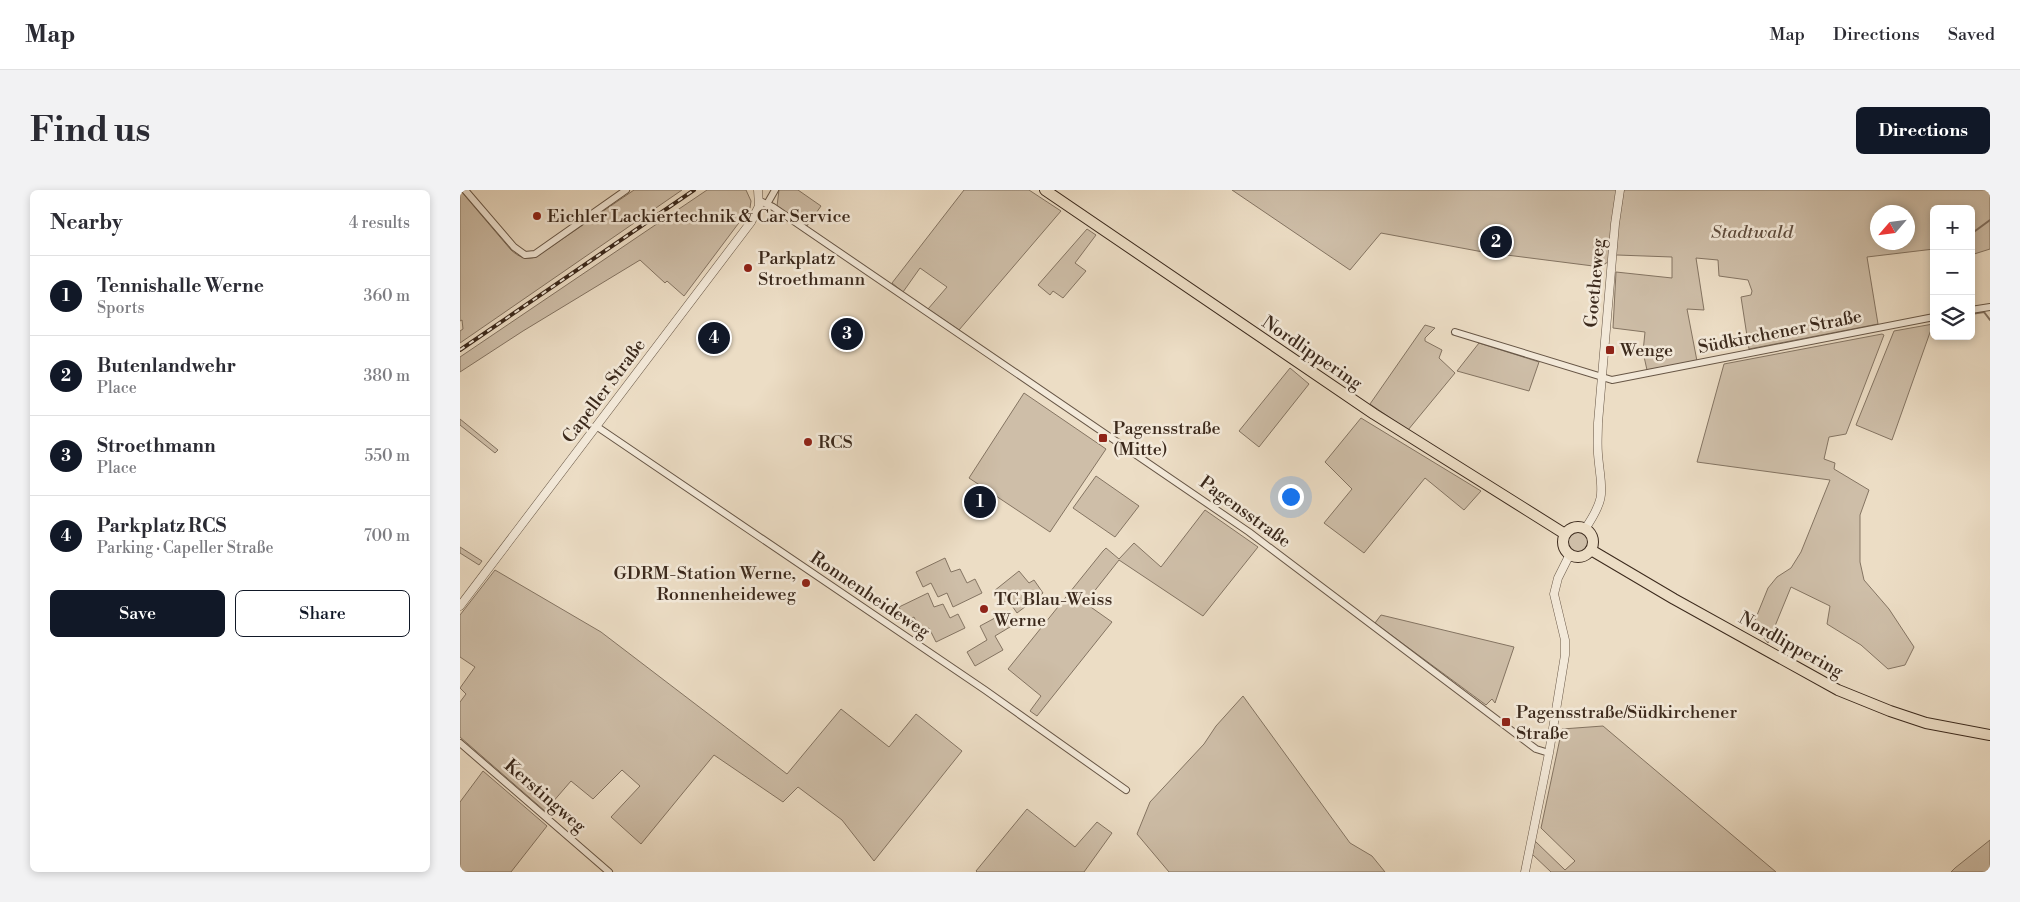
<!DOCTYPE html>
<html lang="en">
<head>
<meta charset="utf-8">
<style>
	body { margin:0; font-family:"Libre Bodoni",serif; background:#f2f2f3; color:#2b2b33 }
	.controls { position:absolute; right:15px; top:15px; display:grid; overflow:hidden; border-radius:8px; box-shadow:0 2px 8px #0003 }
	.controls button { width:45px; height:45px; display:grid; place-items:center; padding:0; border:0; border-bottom:1px solid #e1e1e2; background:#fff; color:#2b2b33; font:25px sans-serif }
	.compass { position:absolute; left:1410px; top:15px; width:45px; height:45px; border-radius:50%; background:#fff; box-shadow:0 2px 8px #0003; rotate:242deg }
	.you { position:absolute; left:830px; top:306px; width:18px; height:18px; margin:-12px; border:4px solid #fff; border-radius:50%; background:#1a73e8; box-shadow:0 0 0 8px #1a73e833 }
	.badge { display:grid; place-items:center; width:32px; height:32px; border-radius:50%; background:#111827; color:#fff; font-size:16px; font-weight:700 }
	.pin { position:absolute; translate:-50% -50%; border:2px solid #fff; box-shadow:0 1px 5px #0006 }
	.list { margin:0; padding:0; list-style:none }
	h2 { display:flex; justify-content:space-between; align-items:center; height:65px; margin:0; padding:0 20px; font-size:21px }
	h2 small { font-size:16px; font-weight:400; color:#7c7c81 }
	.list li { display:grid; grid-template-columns:32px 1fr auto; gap:15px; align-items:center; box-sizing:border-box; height:80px; padding:0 20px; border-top:1px solid #e1e1e2 }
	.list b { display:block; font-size:19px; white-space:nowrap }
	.list p { margin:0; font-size:16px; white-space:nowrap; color:#7c7c81 }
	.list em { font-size:16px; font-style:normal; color:#7c7c81 }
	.actions { display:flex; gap:10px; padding:15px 20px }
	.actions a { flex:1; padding:11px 0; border:1px solid #111827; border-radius:8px; text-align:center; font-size:18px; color:#111827 }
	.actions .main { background:#111827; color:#fff }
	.icon { flex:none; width:28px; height:28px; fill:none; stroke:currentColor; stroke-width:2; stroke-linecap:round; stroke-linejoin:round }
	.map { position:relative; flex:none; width:1530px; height:682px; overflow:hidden; border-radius:8px }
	header { display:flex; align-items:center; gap:30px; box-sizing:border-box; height:70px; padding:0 25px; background:#fff; border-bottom:1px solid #e1e1e2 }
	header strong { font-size:24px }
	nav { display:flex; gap:28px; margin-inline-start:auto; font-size:18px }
	.intro { display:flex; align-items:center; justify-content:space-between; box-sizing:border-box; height:120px; padding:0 30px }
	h1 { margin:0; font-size:35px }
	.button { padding:12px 22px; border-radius:8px; background:#111827; color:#fff; font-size:18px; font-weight:700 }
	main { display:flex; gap:30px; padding:0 30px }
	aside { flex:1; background:#fff; border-radius:8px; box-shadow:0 2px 8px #0003 }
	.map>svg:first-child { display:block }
</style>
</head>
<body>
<header>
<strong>Map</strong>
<nav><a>Map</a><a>Directions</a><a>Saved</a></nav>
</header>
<div class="intro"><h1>Find us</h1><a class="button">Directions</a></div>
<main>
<aside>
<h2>Nearby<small>4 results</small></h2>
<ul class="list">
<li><span class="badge">1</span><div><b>Tennishalle Werne</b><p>Sports</p></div><em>360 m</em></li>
<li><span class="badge">2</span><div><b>Butenlandwehr</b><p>Place</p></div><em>380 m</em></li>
<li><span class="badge">3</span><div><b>Stroethmann</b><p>Place</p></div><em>550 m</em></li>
<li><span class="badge">4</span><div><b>Parkplatz RCS</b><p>Parking · Capeller Straße</p></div><em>700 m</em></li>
</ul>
<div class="actions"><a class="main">Save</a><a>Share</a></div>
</aside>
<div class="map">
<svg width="1530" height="682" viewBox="0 0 1530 682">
	<rect width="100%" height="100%" fill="#ecddc5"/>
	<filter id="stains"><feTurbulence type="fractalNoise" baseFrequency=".004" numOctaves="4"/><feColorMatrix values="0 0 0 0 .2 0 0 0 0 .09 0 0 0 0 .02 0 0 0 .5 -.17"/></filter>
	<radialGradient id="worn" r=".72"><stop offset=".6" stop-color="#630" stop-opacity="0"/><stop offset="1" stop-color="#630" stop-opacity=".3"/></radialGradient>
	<!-- green -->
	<g fill="#cebea8" stroke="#847462" fill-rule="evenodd">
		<path d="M0 0 51 60C59 67 65 70 76 67L174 0H222L0 153V141L3 139 2 130 0 131Z"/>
		<polygon points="247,0 286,0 291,11 290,18 224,106 207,91 205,93 180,70 63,141 0,182 0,167"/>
		<polygon points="319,0 338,0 361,16 347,36 317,16"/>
		<polygon points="504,0 569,0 601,21 499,140 468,119 487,97 460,78 443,102 432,93"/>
		<path d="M772 0H1530V59L1511 65V19H1474V59L1407 67 1418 134 1289 159 1281 107 1291 105 1292 101 1288 90 1259 86 1258 70 1236 68 1244 120 1227 119 1237 171 1187 180 1183 162 1185 142 1153 138 1156 82 1212 88V67L1157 65 1141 77 1023 62 921 43 890 80ZM1418 22H1448V52H1418Z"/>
		<polygon points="627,39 636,45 615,73 626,81 603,108 593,101 590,105 578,95"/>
		<polygon points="1473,134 1432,250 1396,235 1434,141"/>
		<polygon points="965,135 975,138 965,148 965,151 982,160 979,168 995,183 948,240 910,214"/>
		<polygon points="1422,144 1424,145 1386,244 1369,247 1364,269 1375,273 1374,279 1409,300 1400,325 1400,372 1404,390 1429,419 1454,457 1445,475 1428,479 1401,455 1367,434 1370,416 1331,397 1308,453 1293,435 1308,398 1317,387 1331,378 1341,362 1370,290 1237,272 1264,174"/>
		<polygon points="1019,153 1079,172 1069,201 997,181"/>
		<polygon points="830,178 849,194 799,257 779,241"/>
		<polygon points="564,203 646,259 590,342 509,288"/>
		<polygon points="901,228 1021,301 1004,320 965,288 904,363 864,333 892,299 865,272"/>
		<polygon points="0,229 38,260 35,263 0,235"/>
		<polygon points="636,286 679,316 655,347 613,318"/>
		<polygon points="745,320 798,357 743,426 659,370 625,413 652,432 577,526 570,521 581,506 548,479 643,361 646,358 659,369 674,353 701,377"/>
		<circle cx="1118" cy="352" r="11"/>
		<polygon points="0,357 22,371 19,375 0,363"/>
		<polygon points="485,368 491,382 500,379 507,393 515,389 522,403 493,417 487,403 478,407 471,393 463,397 456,382"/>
		<polygon points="35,380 141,442 327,584 381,519 429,557 456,524 502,561 414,671 382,630 338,597 323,612 254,565 181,654 151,627 180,596 162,580 133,609 111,591 85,621 0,547 0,512 6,504 0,498 15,477 0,467 0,425"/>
		<polygon points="559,381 569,393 574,390 583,403 557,423 548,410 543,413 534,401"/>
		<polygon points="468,403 474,417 483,414 490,428 498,424 505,438 476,452 469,438 461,442 454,427 446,431 439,417"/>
		<polygon points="548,421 555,434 535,446 543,460 515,476 507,462 527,450 520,436"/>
		<polygon points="921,425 1054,457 1035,513 1032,509 1026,515 915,433"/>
		<polygon points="783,506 890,653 912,666 925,682 709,682 677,644 690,612 744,554 756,536"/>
		<polygon points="1143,536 1316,682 1091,682 1072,664 1075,651 1105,680 1115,671 1081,638 1102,539"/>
		<polygon points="23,581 87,636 51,682 0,682 0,612"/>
		<polygon points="567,619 615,657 637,632 652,643 624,682 517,682 516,681"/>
		<polygon points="1530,650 1530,682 1491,682 1495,678"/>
	</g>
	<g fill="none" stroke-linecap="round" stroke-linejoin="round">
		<!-- stream -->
		<g stroke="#81705f" stroke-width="2">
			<polyline points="1511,44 1530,30"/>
			<polyline points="1511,124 1524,122 1530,130"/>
		</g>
		<defs>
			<g id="minor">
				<polyline points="5,0 54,57 65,65 75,64 166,0"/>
				<polyline points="300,11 313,17 789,342 1076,559 1089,563"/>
				<polyline points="307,14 315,0"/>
				<polyline points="1511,120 1530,117"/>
				<polyline points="995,142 1152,190 1474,127"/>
				<polyline points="136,236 525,500 666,600"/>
				<polyline points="0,553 149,682"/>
			</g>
			<g id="tertiary">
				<path d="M1125 339C1148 305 1141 301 1138 264 1137 254 1138 243 1138 233L1155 34 1160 0"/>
				<polyline points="0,416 291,32 299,16 298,0"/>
				<polyline points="1065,682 1089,563 1105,465 1105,450 1094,404 1098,388 1110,364"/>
			</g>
			<g id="primary">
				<polyline points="585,0 914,224 1105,344"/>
				<circle cx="1118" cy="352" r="15"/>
				<polyline points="1131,360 1214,409 1378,500 1430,521 1466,533 1530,545"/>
			</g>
		</defs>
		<!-- minor casing -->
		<use href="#minor" stroke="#675646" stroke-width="8"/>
		<!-- tertiary casing -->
		<use href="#tertiary" stroke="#675646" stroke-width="9"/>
		<!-- primary casing -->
		<use href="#primary" stroke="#3b291c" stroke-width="12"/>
		<!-- minor -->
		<use href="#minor" stroke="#f3e9d9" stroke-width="6"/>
		<!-- tertiary -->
		<use href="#tertiary" stroke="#f3e9d9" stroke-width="8"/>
		<!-- primary -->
		<use href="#primary" stroke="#ecddc5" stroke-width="10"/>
		<defs>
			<polyline id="rail" points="0,160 234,0"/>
		</defs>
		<!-- rail casing -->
		<use href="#rail" stroke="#3b291c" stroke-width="4"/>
		<!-- rail -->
		<use href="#rail" stroke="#f3e9d9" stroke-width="2" stroke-dasharray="5.5" stroke-linecap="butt"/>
	</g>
	<!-- markers -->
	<g fill="#8f2418" stroke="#f3e9d9" stroke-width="2">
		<circle cx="77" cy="26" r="5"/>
		<circle cx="288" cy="78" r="5"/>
		<rect x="1145" y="155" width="10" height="10" rx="2.5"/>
		<rect x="638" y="243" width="10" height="10" rx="2.5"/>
		<circle cx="348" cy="252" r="5"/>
		<circle cx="346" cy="393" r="5"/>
		<circle cx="524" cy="419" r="5"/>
		<rect x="1041" y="527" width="10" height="10" rx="2.5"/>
	</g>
	<g text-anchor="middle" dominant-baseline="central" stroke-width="5" stroke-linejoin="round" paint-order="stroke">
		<!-- poi labels -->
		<g font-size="18" fill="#3b291c" stroke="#f3e9d9" text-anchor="start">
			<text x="87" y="26">Eichler Lackiertechnik &amp; Car Service</text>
			<text x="298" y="68">Parkplatz<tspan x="298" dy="21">Stroethmann</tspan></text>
			<text x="1160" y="160">Wenge</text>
			<text x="653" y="238">Pagensstraße<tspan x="653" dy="21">(Mitte)</tspan></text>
			<text x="358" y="252">RCS</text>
			<text x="336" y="383" text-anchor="end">GDRM-Station Werne,<tspan x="336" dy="21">Ronnenheideweg</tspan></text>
			<text x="534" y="409">TC Blau-Weiss<tspan x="534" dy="21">Werne</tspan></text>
			<text x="1056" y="522">Pagensstraße/Südkirchener<tspan x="1056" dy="21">Straße</tspan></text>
		</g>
		<!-- park labels -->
		<g font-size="18" font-style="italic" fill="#604e3f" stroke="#f3e9d9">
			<text x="1292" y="42">Stadtwald</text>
		</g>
		<!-- street labels -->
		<g font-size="18" fill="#3b291c" stroke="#f3e9d9">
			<text transform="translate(1135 93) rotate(-85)">Goetheweg</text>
			<text transform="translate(1320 142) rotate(-11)">Südkirchener Straße</text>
			<text transform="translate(852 163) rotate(34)">Nordlippering</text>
			<text transform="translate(144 201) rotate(-53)">Capeller Straße</text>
			<text transform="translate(785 322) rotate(36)">Pagensstraße</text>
			<text transform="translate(410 405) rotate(34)">Ronnenheideweg</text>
			<text transform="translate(1331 455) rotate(29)">Nordlippering</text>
			<text transform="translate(85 606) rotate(41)">Kerstingweg</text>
		</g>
	</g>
	<rect width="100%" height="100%" filter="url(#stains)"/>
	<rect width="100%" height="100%" fill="url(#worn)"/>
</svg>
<div class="controls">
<button>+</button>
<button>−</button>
<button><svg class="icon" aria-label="layers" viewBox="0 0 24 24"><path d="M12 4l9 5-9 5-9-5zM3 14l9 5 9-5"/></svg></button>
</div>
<svg class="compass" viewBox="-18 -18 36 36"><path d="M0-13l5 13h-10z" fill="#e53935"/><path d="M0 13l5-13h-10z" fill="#7c7c81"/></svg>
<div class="you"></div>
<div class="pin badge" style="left:520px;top:312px">1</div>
<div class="pin badge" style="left:1036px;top:52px">2</div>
<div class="pin badge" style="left:387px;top:144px">3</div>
<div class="pin badge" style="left:254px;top:148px">4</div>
</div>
</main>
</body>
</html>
